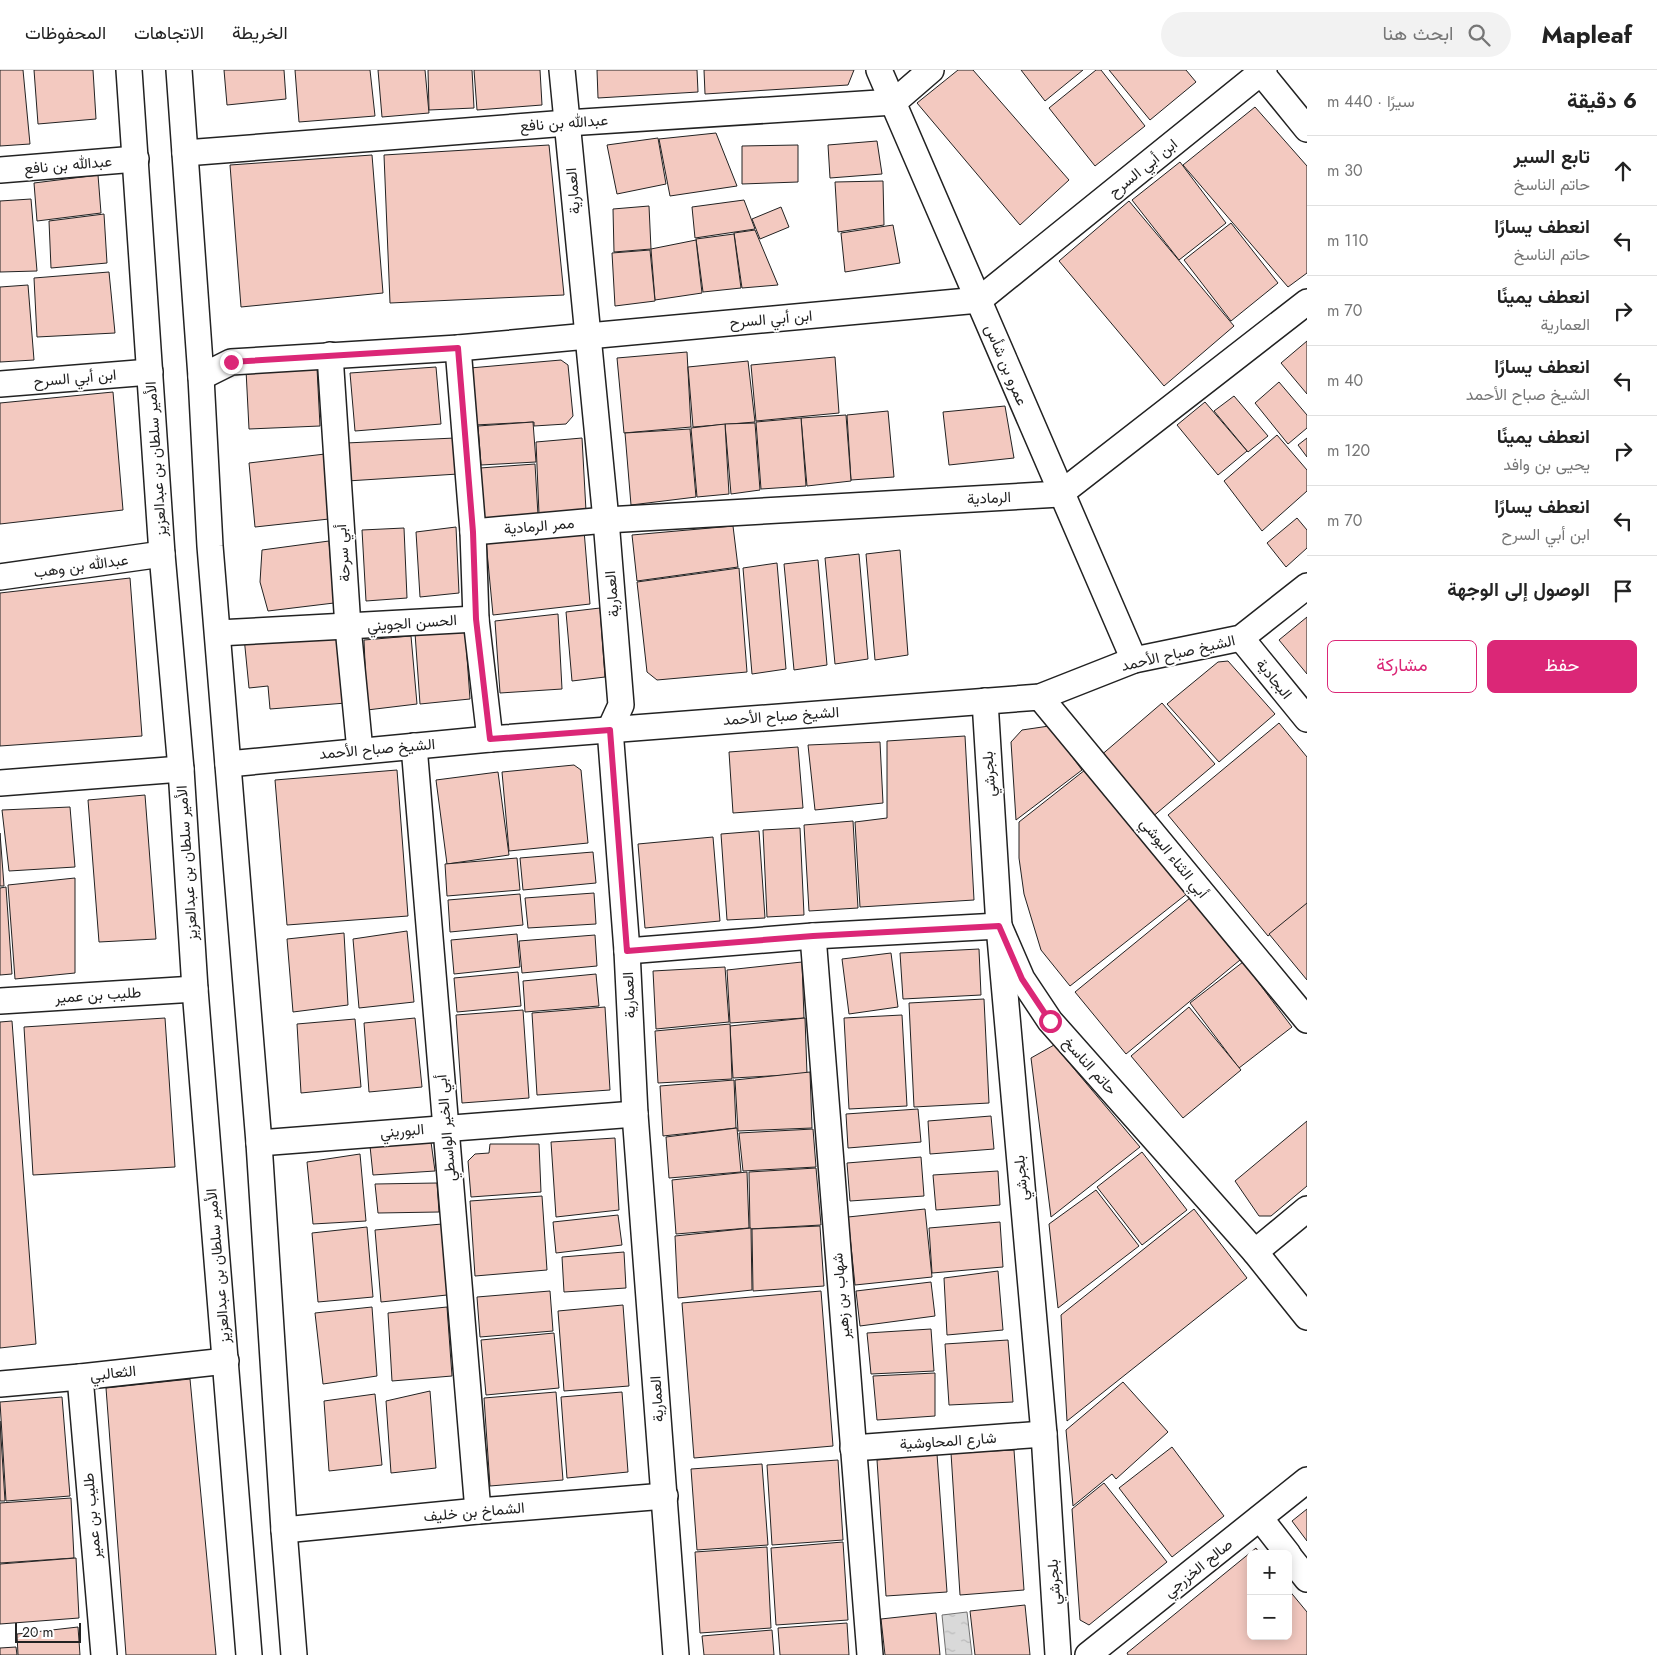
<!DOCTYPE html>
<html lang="ar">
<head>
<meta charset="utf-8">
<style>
	body { margin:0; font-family:Jost,Vazirmatn,sans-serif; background:#f2f2f2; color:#222; direction:rtl }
	.controls { position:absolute; right:15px; bottom:15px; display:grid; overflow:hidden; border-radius:8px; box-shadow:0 2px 12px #0003 }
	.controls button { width:45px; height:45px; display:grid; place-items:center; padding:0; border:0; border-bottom:1px solid #e0e0e0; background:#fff; color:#222; font:25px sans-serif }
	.scale { position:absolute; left:15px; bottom:12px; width:66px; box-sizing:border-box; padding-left:5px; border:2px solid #222; border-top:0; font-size:14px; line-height:18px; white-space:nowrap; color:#222; -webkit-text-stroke:4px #fff; paint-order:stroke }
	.stop { position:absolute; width:15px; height:15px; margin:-11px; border:4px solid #db2777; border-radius:50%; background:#fff }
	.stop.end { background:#db2777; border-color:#fff; box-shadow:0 1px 5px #0008 }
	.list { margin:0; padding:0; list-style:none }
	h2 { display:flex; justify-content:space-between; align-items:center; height:65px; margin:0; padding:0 20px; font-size:21px }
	h2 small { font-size:16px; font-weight:400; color:#767676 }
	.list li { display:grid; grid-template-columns:32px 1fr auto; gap:15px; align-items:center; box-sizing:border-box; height:70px; padding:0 20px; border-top:1px solid #e0e0e0 }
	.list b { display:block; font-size:19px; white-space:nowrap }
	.list p { margin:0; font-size:16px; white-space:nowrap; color:#767676 }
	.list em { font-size:16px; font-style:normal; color:#767676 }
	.actions { display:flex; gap:10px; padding:15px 20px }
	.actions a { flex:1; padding:11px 0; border:1px solid #db2777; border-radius:8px; text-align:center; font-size:18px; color:#db2777 }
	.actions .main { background:#db2777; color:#fff }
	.icon { flex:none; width:28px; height:28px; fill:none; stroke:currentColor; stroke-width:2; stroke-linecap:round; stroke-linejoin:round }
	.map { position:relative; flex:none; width:1307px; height:1585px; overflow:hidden; direction:ltr }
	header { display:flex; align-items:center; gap:30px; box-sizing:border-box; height:70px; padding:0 25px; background:#fff; border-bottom:1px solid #e0e0e0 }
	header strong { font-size:24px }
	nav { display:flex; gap:28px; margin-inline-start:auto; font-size:18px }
	.search { width:350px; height:45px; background:#f2f2f2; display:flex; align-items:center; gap:12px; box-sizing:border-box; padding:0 18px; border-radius:28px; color:#767676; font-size:19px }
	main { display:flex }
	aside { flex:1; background:#fff }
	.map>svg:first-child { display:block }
</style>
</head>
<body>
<header>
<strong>Mapleaf</strong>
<div class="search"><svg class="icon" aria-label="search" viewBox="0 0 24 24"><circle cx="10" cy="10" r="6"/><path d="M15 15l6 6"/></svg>ابحث هنا</div>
<nav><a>الخريطة</a><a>الاتجاهات</a><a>المحفوظات</a></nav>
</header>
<main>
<aside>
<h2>6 دقيقة<small>سيرًا · 440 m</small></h2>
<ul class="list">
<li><svg class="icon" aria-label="ahead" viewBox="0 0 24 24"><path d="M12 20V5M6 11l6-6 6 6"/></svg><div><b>تابع السير</b><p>حاتم الناسخ</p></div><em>30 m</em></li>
<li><svg class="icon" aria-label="left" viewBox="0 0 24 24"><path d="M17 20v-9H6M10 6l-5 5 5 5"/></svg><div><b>انعطف يسارًا</b><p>حاتم الناسخ</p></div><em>110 m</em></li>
<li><svg class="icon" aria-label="right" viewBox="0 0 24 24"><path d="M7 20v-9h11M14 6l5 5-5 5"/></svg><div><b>انعطف يمينًا</b><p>العمارية</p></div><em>70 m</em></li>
<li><svg class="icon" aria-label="left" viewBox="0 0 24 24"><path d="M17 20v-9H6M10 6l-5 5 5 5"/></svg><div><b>انعطف يسارًا</b><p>الشيخ صباح الأحمد</p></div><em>40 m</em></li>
<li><svg class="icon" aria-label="right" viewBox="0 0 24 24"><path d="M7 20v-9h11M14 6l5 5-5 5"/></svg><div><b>انعطف يمينًا</b><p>يحيى بن وافد</p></div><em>120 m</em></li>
<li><svg class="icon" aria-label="left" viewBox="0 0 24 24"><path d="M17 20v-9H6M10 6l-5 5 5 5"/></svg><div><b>انعطف يسارًا</b><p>ابن أبي السرح</p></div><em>70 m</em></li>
<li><svg class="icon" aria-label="arrive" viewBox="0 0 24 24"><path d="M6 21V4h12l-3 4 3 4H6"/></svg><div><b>الوصول إلى الوجهة</b></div></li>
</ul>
<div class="actions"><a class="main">حفظ</a><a>مشاركة</a></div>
</aside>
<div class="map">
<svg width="1307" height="1585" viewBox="0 0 1307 1585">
	<defs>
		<pattern id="water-ripples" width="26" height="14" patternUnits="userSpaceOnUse" patternTransform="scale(1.25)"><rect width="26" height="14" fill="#d9d9d9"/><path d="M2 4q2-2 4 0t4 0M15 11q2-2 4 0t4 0" fill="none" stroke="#bababa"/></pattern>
	</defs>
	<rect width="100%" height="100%" fill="#fff"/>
	<!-- water -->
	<polygon fill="url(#water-ripples)" stroke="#6f6f6f" points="967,1542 972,1585 946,1585 942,1545"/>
	<!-- building -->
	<g fill="#f3c9c0" stroke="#222">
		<polygon points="0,0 23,0 30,74 0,76"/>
		<polygon points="34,0 93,0 96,49 38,54"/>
		<polygon points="224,0 284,0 286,29 227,35"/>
		<polygon points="295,0 370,0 375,46 299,52"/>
		<polygon points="378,0 425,0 429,43 382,47"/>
		<polygon points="428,0 472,0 474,38 429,40"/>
		<polygon points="474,0 540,0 542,35 477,40"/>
		<polygon points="597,0 697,0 698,22 598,28"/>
		<polygon points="704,0 854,0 848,15 705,24"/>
		<polygon points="958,0 973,0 1069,110 1020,155 917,33"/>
		<polygon points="1021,0 1083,0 1045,31"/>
		<polygon points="1096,0 1101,0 1145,56 1095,96 1049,38"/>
		<polygon points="1109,0 1186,0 1196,12 1150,50"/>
		<polygon points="1255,37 1307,96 1307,203 1288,217 1183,95"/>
		<polygon points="716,63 737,116 670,126 659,69"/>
		<polygon points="658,68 666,114 617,124 607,75"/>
		<polygon points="877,71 882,104 830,108 828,75"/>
		<polygon points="549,75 564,225 390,233 384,85"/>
		<polygon points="798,75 798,112 742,114 742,76"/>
		<polygon points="372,85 383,223 241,237 230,95"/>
		<polygon points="1180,92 1226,153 1179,190 1132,130"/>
		<polygon points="98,105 101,143 37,151 34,113"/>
		<polygon points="883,111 884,155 838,162 835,112"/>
		<polygon points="31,129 37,201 0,202 0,131"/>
		<polygon points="744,130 755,159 695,168 692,137"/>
		<polygon points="1129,131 1234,256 1164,316 1059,191"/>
		<polygon points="649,136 651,179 614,182 613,139"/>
		<polygon points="781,137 789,157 760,169 752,149"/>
		<polygon points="104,144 107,193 51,198 49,151"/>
		<polygon points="1231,153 1278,213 1231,251 1184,190"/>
		<polygon points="893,155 900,193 845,202 841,163"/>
		<polygon points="755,160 778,215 742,218 734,163"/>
		<polygon points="734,164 741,218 703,222 696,169"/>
		<polygon points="696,170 702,223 655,230 651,179"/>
		<polygon points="650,180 655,231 615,236 612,183"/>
		<polygon points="109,202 115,263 37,267 34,208"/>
		<polygon points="28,215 34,290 0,292 0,217"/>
		<polygon points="1307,271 1307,324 1281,293"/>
		<polygon points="687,282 691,357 624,363 617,288"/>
		<polygon points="835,287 839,343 756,351 751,295"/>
		<polygon points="561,290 568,295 573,346 566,354 534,356 534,352 475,355 470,298"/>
		<polygon points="748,291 755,352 693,357 688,297"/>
		<polygon points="436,297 441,354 355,361 350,303"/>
		<polygon points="317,298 320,356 249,359 246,300"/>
		<polygon points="1279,312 1307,345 1307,358 1288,374 1255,333"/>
		<polygon points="113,322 123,440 0,454 0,333"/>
		<polygon points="1234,326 1268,366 1248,382 1214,341"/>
		<polygon points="1205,332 1247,381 1218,405 1177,355"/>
		<polygon points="1005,336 1014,388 949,395 943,342"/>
		<polygon points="888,341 894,407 851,410 847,345"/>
		<polygon points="846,345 851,411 807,416 801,348"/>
		<polygon points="801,348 806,416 761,419 756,352"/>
		<polygon points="533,352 536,392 481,395 478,356"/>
		<polygon points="755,353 760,420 731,424 725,354"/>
		<polygon points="725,354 729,424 697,427 691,358"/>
		<polygon points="690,359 696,427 631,435 625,363"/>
		<polygon points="1277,365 1307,400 1307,421 1262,461 1224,411"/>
		<polygon points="455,368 458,404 347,411 346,373"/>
		<polygon points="582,368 586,441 539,444 536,372"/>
		<polygon points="1307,368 1307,387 1298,375"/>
		<polygon points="325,384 329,449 255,457 249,393"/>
		<polygon points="535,394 538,445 483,449 480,398"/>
		<polygon points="1297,448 1307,460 1307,478 1286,497 1267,473"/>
		<polygon points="733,456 738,497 637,511 632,465"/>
		<polygon points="456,457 459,523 420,527 416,462"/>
		<polygon points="404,458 407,528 366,531 362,460"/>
		<polygon points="584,460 590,534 493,545 486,471"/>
		<polygon points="329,471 334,533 268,541 260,512 262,480"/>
		<polygon points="900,480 908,585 875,590 866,484"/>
		<polygon points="859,484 868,589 835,594 825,488"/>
		<polygon points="818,490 827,595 794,600 784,494"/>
		<polygon points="777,493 786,599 752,604 743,498"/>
		<polygon points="739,498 747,602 657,610 647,602 637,512"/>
		<polygon points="130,508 142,666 0,676 0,523"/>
		<polygon points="600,538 605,607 572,611 566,542"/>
		<polygon points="558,544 562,619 500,623 495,551"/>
		<polygon points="1307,547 1307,604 1279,570"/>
		<polygon points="465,559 470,629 420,634 415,563"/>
		<polygon points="341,562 346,633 270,639 268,616 249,618 244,567"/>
		<polygon points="411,566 417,634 367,640 364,570"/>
		<polygon points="1228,591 1275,644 1219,692 1167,634 1218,592"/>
		<polygon points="1162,633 1215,694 1151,748 1099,687"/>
		<polygon points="1279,653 1307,687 1307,834 1268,866 1168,745"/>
		<polygon points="1049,656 1082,700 1016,750 1011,672 1022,660"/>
		<polygon points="965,666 974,830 860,837 855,752 887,748 887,671"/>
		<polygon points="880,672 883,733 815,740 808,675"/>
		<polygon points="798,677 803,738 733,743 729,682"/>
		<polygon points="574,695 581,700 588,773 509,781 502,702"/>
		<polygon points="1090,696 1193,819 1070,916 1041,880 1024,824 1019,788 1019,752"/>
		<polygon points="397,700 408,846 287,855 275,710"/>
		<polygon points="498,702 509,785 447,794 436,710"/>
		<polygon points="145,725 156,869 99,872 88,730"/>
		<polygon points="70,737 75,797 9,801 2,740"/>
		<polygon points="853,751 858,838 809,841 804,755"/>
		<polygon points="800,758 804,845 767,847 763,760"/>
		<polygon points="759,761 765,848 727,850 721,764"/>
		<polygon points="0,763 4,816 0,816"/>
		<polygon points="713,767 720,851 645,858 638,774"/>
		<polygon points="593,782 596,813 523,820 520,788"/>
		<polygon points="517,788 520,820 447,826 445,794"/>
		<polygon points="75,808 75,903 15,909 8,815"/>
		<polygon points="6,817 12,904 0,905 0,818"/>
		<polygon points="594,823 596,854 528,858 525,828"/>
		<polygon points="520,824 523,855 450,862 448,830"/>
		<polygon points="1190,828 1240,890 1126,984 1075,922"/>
		<polygon points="1307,833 1307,910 1269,864"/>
		<polygon points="407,861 414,932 359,938 353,869"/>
		<polygon points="344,863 348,935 293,942 287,869"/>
		<polygon points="517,864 520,897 454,904 451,870"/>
		<polygon points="595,865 597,896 522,903 519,871"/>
		<polygon points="979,879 981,925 903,929 900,883"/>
		<polygon points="891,883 898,937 849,944 842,889"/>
		<polygon points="802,892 804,948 730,953 727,900"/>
		<polygon points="1243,892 1292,957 1239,998 1190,933"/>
		<polygon points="725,897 729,952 656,959 653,901"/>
		<polygon points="518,902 521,936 457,942 454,908"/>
		<polygon points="596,904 599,936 525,942 523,911"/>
		<polygon points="984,929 989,1033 914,1037 909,933"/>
		<polygon points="605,937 610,1020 537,1025 532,943"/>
		<polygon points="1189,937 1241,1000 1183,1048 1131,986"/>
		<polygon points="523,940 529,1028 462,1033 456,945"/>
		<polygon points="902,945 907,1036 849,1039 844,948"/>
		<polygon points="165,948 175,1097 33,1105 24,957"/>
		<polygon points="415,948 422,1017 369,1022 364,953"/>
		<polygon points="805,948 807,1004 733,1008 730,956"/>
		<polygon points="355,949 361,1017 301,1023 297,954"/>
		<polygon points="12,951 36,1274 0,1278 0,952"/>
		<polygon points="730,954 732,1009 658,1013 655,961"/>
		<polygon points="1054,975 1140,1077 1051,1147 1031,988"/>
		<polygon points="810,1002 812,1058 738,1061 735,1010"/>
		<polygon points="734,1010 736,1058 663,1066 660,1016"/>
		<polygon points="918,1039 921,1072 848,1078 846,1044"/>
		<polygon points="991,1046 994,1079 930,1084 928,1051"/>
		<polygon points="1307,1051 1307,1116 1271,1146 1259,1146 1235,1111"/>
		<polygon points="737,1058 741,1102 669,1108 666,1067"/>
		<polygon points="813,1059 816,1097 743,1101 739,1063"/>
		<polygon points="615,1068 619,1140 556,1147 551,1072"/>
		<polygon points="431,1072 435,1101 373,1105 370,1076"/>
		<polygon points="490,1074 539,1074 541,1122 471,1127 468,1091 475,1084 489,1083"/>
		<polygon points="1142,1082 1187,1140 1142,1175 1097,1117"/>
		<polygon points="360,1084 366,1151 313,1154 307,1092"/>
		<polygon points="921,1087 924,1126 850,1131 847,1093"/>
		<polygon points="816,1098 821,1155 750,1159 749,1102"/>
		<polygon points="998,1101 1000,1135 936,1140 933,1105"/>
		<polygon points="747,1102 749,1158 676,1164 672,1110"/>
		<polygon points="437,1113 439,1142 378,1143 375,1114"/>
		<polygon points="1096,1120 1139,1176 1058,1238 1049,1154"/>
		<polygon points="542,1126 547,1200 475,1206 470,1131"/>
		<polygon points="925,1139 932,1207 855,1215 848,1147"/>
		<polygon points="1194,1139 1247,1208 1067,1351 1061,1245"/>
		<polygon points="618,1145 622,1175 556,1183 553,1152"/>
		<polygon points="1000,1152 1003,1197 932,1203 929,1158"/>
		<polygon points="442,1154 447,1225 381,1232 375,1160"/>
		<polygon points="820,1156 824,1216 753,1221 752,1159"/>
		<polygon points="367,1157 373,1227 318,1232 312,1163"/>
		<polygon points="751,1158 752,1220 678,1228 675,1166"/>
		<polygon points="624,1182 626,1218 564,1222 562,1187"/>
		<polygon points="998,1201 1003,1260 947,1265 944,1208"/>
		<polygon points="931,1212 935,1246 860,1256 856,1221"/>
		<polygon points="550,1221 553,1261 480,1267 477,1227"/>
		<polygon points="821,1221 833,1376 694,1388 682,1233"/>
		<polygon points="623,1235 629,1316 564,1321 558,1241"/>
		<polygon points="372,1237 377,1306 323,1314 315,1243"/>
		<polygon points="447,1237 452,1306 392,1311 388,1243"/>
		<polygon points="931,1259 934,1301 871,1304 867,1263"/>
		<polygon points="554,1263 559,1318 486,1325 481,1270"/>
		<polygon points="1008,1270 1013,1332 949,1335 945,1274"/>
		<polygon points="935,1303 935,1346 877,1350 873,1306"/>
		<polygon points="190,1309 216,1585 126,1585 106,1318"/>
		<polygon points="1123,1312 1168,1362 1116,1409 1112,1404 1073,1436 1066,1360"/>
		<polygon points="430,1321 436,1398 391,1403 386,1331"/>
		<polygon points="556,1322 563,1410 490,1416 484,1328"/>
		<polygon points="622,1322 628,1402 567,1408 561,1327"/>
		<polygon points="375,1324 382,1395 329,1401 324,1331"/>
		<polygon points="62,1327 70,1426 6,1431 0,1332"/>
		<polygon points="0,1351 5,1431 0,1431"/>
		<polygon points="1172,1377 1224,1446 1172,1487 1119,1418"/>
		<polygon points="1014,1380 1024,1520 960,1525 951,1383"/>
		<polygon points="937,1384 947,1522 886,1526 877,1390"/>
		<polygon points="838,1390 843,1470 772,1475 767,1395"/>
		<polygon points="762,1394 768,1475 697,1480 691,1399"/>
		<polygon points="1104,1413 1167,1492 1089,1555 1080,1550 1072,1439"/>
		<polygon points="71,1428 74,1488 0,1493 0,1433"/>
		<polygon points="1307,1439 1307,1471 1292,1451"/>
		<polygon points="843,1472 848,1550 776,1555 771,1478"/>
		<polygon points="767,1477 771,1558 700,1563 695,1482"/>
		<polygon points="1256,1478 1260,1484 1251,1484 1251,1566 1288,1566 1288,1519 1307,1542 1307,1585 1128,1585 1127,1583"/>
		<polygon points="76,1488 79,1548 0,1554 0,1494"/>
		<polygon points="1025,1535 1030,1585 975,1585 970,1541"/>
		<polygon points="936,1543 940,1585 885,1585 881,1549"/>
		<polygon points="847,1553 849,1585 780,1585 778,1558"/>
		<polygon points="78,1557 80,1585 18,1585 17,1564"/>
		<polygon points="772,1560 774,1585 704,1585 702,1566"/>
		<polygon points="16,1577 17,1585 0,1585 0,1578"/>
	</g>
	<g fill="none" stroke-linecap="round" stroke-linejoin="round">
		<defs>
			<g id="minor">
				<polyline points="129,0 162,484 181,699 195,919 249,1585"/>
				<polyline points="179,0 201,307 210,476 259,1073 284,1460 294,1585"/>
				<polyline points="562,0 606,450 621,635 610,659 627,881 635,1044 676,1585"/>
				<polyline points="879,0 1134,590"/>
				<polyline points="1259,0 1307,59"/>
				<polyline points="185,83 567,53 894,32 931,0"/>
				<polyline points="0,100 136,89"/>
				<polyline points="458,278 473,462 476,549 490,669"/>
				<polyline points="330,285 348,557 360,681"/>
				<polyline points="201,307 231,292 458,278 979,230 1264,0"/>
				<polyline points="0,314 150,302"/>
				<polyline points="473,462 606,450 1060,424 1307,232"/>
				<polyline points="0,507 162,484"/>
				<polyline points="218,563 476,549"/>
				<polyline points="1241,568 1307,649"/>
				<polyline points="1040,627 1307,950"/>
				<polyline points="985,631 999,856 1044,1364 1058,1585"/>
				<polyline points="414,676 478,1441"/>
				<polyline points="228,694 490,669 1040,627 1134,590 1241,568 1307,516"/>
				<polyline points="0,713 181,699"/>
				<polyline points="813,866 870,1585"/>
				<polyline points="627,881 813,866 999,856 1022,909 1050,951 1255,1182 1307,1247"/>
				<polyline points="0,931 195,919"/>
				<polyline points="259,1073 635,1044"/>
				<polyline points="1255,1182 1307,1139"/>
				<polyline points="80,1307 104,1585"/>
				<polyline points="0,1314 80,1307 226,1291"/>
				<polyline points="853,1378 1044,1364"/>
				<polyline points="1260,1448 1288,1484"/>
				<polyline points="284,1460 478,1441 665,1426"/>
				<polyline points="1288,1485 1307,1509"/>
				<polyline points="1088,1585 1307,1410"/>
			</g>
		</defs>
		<!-- minor casing -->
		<use href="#minor" stroke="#222" stroke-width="28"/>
		<!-- minor -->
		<use href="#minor" stroke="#fff" stroke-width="25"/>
	</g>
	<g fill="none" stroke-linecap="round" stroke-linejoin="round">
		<!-- route -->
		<polyline stroke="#db2777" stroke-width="6" points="231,292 458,278 473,462 476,549 490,669 610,660 627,881 813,866 999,856 1022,909 1050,951"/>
	</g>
	<g text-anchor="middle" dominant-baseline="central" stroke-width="4" stroke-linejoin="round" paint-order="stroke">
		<!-- street labels -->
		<g font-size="15" fill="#222" stroke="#fff">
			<text transform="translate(564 53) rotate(-4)">عبدالله بن نافع</text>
			<text transform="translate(68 95) rotate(-5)">عبدالله بن نافع</text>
			<text transform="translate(1143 98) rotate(-39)">ابن أبي السرح</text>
			<text transform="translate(573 121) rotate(-95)">العمارية</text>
			<text transform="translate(771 249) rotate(-5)">ابن أبي السرح</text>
			<text transform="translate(1006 295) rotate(67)">عمرو بن شأس</text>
			<text transform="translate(75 308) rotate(-5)">ابن أبي السرح</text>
			<text transform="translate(156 389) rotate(-94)">الأمير سلطان بن عبدالعزيز</text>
			<text transform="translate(989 428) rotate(-3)">الرمادية</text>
			<text transform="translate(539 456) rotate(-5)">ممر الرمادية</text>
			<text transform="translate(343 483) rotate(-94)">أبي سرحة</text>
			<text transform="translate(81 496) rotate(-8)">عبدالله بن وهب</text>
			<text transform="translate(612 524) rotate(-95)">العمارية</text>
			<text transform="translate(412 553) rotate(-4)">الحسن الجويني</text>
			<text transform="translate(1178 583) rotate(-13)">الشيخ صباح الأحمد</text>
			<text transform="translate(1274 609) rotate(51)">البجادية</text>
			<text transform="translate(781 646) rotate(-4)">الشيخ صباح الأحمد</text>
			<text transform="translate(377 679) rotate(-5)">الشيخ صباح الأحمد</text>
			<text transform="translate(989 704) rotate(-94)">بلجرشي</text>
			<text transform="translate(1174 788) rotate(51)">أبي الثناء البوشي</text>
			<text transform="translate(187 793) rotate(-94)">الأمير سلطان بن عبدالعزيز</text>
			<text transform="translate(98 925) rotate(-4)">طليب بن عمير</text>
			<text transform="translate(629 925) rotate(-93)">العمارية</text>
			<text transform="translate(1090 996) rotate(48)">حاتم الناسخ</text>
			<text transform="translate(446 1058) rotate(-95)">أبي الخير الواسطي</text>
			<text transform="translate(402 1061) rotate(-5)">البوريني</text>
			<text transform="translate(1021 1108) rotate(-95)">بلجرشي</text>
			<text transform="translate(218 1196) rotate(-95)">الأمير سلطان بن عبدالعزيز</text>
			<text transform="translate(841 1226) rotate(-95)">شهاب بن زهير</text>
			<text transform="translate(113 1303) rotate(-6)">الثعالبي</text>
			<text transform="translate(657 1329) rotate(-94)">العمارية</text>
			<text transform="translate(948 1371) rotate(-4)">شارع المحاوشية</text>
			<text transform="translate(474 1442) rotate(-5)">الشماخ بن خليف</text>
			<text transform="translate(92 1446) rotate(-95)">طليب بن عمير</text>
			<text transform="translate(1198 1498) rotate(-39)">صالح الخزرجي</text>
			<text transform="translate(1054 1512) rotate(-94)">بلجرشي</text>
		</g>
	</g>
</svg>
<div class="controls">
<button>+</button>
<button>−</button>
</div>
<div class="scale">20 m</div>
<div class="stop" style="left:1050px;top:951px"></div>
<div class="stop end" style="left:231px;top:292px"></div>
</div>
</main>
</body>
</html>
